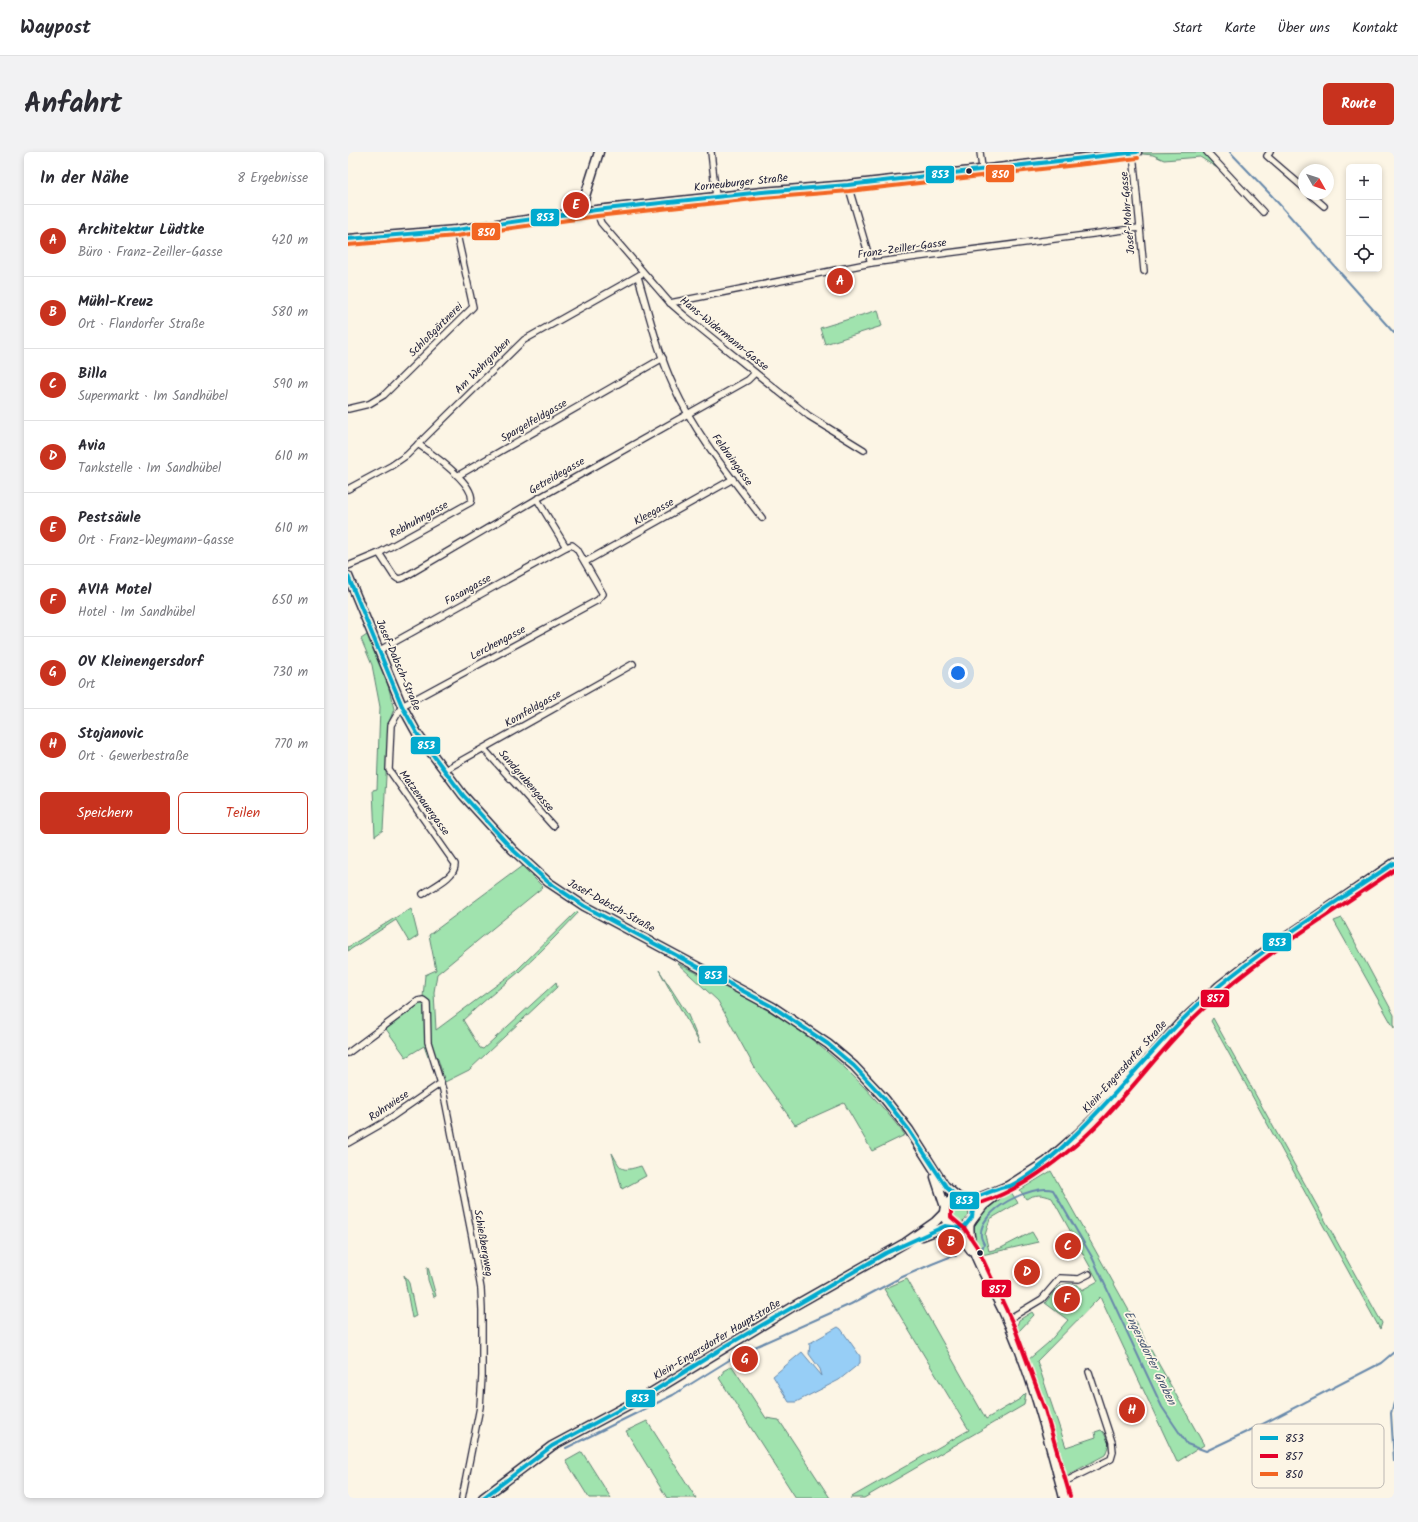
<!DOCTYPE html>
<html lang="de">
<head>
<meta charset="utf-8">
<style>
	body { margin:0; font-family:Kalam,sans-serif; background:#f2f2f3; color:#2b2b33 }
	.controls { position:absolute; right:12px; top:12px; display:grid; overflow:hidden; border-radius:6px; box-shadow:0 2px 6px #0003 }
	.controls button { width:36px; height:36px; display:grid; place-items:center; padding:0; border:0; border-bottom:1px solid #e1e1e2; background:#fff; color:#2b2b33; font:20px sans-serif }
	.compass { position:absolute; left:950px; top:12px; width:36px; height:36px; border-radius:50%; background:#fff; box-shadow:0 2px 6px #0003; rotate:129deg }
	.you { position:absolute; left:610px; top:521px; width:14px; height:14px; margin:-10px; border:3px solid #fff; border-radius:50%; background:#1a73e8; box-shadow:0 0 0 6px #1a73e833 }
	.badge { display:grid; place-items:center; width:26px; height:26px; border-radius:50%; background:#c8321e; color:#fff; font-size:13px; font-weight:700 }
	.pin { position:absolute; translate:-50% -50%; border:2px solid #fff; box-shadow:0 1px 4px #0006 }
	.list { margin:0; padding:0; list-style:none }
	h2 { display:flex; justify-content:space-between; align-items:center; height:52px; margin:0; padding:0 16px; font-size:17px }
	h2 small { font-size:13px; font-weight:400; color:#7c7c81 }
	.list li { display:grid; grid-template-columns:26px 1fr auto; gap:12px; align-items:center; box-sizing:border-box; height:72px; padding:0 16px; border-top:1px solid #e1e1e2 }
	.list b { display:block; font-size:15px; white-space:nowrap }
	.list p { margin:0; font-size:13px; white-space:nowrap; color:#7c7c81 }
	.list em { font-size:13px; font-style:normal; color:#7c7c81 }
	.actions { display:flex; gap:8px; padding:12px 16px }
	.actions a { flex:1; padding:9px 0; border:1px solid #c8321e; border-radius:6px; text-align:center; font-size:14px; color:#c8321e }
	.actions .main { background:#c8321e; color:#fff }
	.icon { flex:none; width:22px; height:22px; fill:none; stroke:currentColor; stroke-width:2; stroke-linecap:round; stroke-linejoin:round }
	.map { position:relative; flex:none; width:1046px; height:1346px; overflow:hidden; border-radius:6px }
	header { display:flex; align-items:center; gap:24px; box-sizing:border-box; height:56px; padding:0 20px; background:#fff; border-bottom:1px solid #e1e1e2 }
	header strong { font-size:19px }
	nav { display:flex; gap:22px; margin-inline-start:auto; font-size:14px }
	.intro { display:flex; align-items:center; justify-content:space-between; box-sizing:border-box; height:96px; padding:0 24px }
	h1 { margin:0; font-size:28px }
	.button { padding:10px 18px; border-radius:6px; background:#c8321e; color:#fff; font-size:14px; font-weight:700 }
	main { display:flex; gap:24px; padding:0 24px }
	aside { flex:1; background:#fff; border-radius:6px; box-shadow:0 2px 6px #0003 }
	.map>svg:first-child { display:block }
</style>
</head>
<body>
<header>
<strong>Waypost</strong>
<nav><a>Start</a><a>Karte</a><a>Über uns</a><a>Kontakt</a></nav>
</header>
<div class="intro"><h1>Anfahrt</h1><a class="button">Route</a></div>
<main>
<aside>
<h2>In der Nähe<small>8 Ergebnisse</small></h2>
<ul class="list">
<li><span class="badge">A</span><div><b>Architektur Lüdtke</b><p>Büro · Franz-Zeiller-Gasse</p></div><em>420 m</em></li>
<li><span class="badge">B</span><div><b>Mühl-Kreuz</b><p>Ort · Flandorfer Straße</p></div><em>580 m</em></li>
<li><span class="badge">C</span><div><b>Billa</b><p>Supermarkt · Im Sandhübel</p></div><em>590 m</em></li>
<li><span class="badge">D</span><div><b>Avia</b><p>Tankstelle · Im Sandhübel</p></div><em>610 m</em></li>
<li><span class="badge">E</span><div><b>Pestsäule</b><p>Ort · Franz-Weymann-Gasse</p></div><em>610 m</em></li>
<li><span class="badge">F</span><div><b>AVIA Motel</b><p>Hotel · Im Sandhübel</p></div><em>650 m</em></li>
<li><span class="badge">G</span><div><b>OV Kleinengersdorf</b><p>Ort</p></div><em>730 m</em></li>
<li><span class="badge">H</span><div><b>Stojanovic</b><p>Ort · Gewerbestraße</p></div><em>770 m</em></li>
</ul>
<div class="actions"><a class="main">Speichern</a><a>Teilen</a></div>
</aside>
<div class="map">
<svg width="1046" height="1346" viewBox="0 0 1046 1346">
	<rect width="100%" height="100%" fill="#fcf5e5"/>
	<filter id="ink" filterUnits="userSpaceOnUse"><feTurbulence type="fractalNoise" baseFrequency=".025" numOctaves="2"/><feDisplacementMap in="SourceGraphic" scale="8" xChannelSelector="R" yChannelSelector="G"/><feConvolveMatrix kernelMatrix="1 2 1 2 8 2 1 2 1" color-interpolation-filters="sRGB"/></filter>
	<g filter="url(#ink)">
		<!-- green -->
		<g fill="#a0e3ae" stroke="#618274">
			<polygon points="859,0 877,21 852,5 816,8 805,3 785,1"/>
			<polygon points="530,158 534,174 477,192 472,176"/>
			<polygon points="22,481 39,529 46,557 41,570 35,678 27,684 25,638 29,637 32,555 24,513 13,487"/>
			<path d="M174 714 195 735 89 822 86 840 88 878 169 818 229 759 230 761C211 781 192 801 171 820 152 836 133 851 115 868L132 896 135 897 208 830 209 835 121 918 97 930 90 907 86 903 80 905 76 894 58 905 38 877 70 852 75 845 77 823 88 818 81 783Z"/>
			<polygon points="63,756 70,784 61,790 48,768 0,799 0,795"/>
			<polygon points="994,766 1046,863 1046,876 986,769"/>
			<path d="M329 811C365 829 402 847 436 868 483 898 523 939 557 983L524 999 496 951 447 973 408 918 370 849Z"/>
			<polygon points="311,818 340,863 352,892"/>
			<polygon points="865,866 1034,1171 1032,1177 863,869"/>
			<path d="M264 1001C274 1019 273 1020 293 1014L298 1024 274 1037Z"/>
			<path d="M703 1019 856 1293 829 1310 752 1145 689 1209 718 1295 748 1285 747 1280 753 1278 756 1281 761 1292 757 1303 720 1323 712 1319 668 1177 671 1168 684 1160 686 1163 671 1179 680 1208 700 1191 720 1168 697 1151C708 1138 711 1129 730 1133L734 1138 750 1129 704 1046C694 1042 687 1042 678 1047L672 1038Z"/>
			<path d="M663 1040 670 1051 642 1067 637 1083 641 1099 653 1096 684 1080 690 1090 634 1103C629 1096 624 1089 624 1081 624 1063 647 1042 663 1040Z"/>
			<circle cx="611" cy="1061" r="11"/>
			<polygon points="79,1115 80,1115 88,1144 86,1145 80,1128"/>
			<polygon points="56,1123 61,1131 68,1164 64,1166"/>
			<polygon points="559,1127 638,1267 672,1247 678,1241 676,1253 516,1346 502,1346 621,1278 536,1137"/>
			<polygon points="384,1214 418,1266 431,1268 482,1346 448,1346 371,1226 375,1222 375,1219"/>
			<polygon points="299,1269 348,1346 319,1346 278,1279"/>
			<polygon points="234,1300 263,1346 241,1346 218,1309"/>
		</g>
		<!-- water -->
		<polygon fill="#97cef6" stroke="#6889ab" points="490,1175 493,1177 512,1204 512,1211 491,1228 448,1250 441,1250 425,1224 454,1200 474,1224 472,1217 461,1202 462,1191"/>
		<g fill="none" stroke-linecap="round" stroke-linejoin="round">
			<!-- stream -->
			<g stroke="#6889ab" stroke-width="2">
				<polyline points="882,0 923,43 1046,181"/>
				<path d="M633 1099 636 1092C635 1090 633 1086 633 1084 630 1058 684 1032 705 1038L744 1105 814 1255 839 1292 858 1299 911 1274 1033 1211 1046 1200"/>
				<polyline points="1046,1251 1043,1261 1046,1309"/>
				<polyline points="218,1296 325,1243 391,1202 503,1152 552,1126 584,1112 604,1104 608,1104"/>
			</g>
			<defs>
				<g id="street">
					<polyline points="363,0 368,45"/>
					<polyline points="632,0 634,16"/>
					<polyline points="859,0 915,60"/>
					<polyline points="922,0 919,4 956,36"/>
					<polyline points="785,1 796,119"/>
					<polyline points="500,33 523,111"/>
					<polyline points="962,42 976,54"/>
					<polyline points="248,58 253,71 322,151 337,164 461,264 516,298"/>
					<path d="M290 125C301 162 310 201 326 235 348 283 383 325 414 366"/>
					<polyline points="322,151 523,111 791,76"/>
					<polyline points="0,257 21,252 36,243 125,155 108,78"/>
					<polyline points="111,323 315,206"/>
					<polyline points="0,337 43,314 59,303 176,188 295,121"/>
					<polyline points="31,401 46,424 50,427 55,426 189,347 400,228 407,221"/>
					<polyline points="237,410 385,327"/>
					<path d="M0 414 31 401 123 350C129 332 82 301 70 292"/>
					<polyline points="32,498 218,395"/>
					<polyline points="136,597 205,674"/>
					<polyline points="95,619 285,512"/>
					<path d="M75 742C84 735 108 725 107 712L41 618 43 573 54 554 250 448 255 442 229 397 224 393 218 395 189 347"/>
					<polyline points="0,901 70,849 75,848 79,851 80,890 95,938 124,1085 133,1137 134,1158 134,1224 132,1255 114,1346"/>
					<polyline points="0,991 35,971 93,931"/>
					<polyline points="659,1168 694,1147 712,1126 731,1127 741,1122"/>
					<polyline points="712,1332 763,1307 765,1300 764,1290 741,1220"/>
				</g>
				<g id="secondary">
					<polyline points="232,60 251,0"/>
					<polyline points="0,87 108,78 248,58 414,40 500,33 789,0"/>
					<polyline points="0,424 54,554 70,583 115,643 165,698 200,730 236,754 425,855 480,892 506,914 536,946 561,978 596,1033 611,1046"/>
					<polyline points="587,1025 597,1055"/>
					<circle cx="611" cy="1061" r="15"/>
					<polyline points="618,1048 630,1046 657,1035"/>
					<polyline points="625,1067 635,1054 660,1034 698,1010 731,981 770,942 830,873 871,834 906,807 1046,711"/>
					<path d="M622 1070C618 1092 635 1120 645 1139 678 1201 698 1277 716 1346"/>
					<polyline points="606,1075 623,1098"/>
					<polyline points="574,1084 603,1073"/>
					<polyline points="135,1346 204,1294 301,1242 444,1155 557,1091 587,1070 596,1061"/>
				</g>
			</defs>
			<!-- street casing -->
			<use href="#street" stroke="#22223b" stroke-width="8"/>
			<!-- secondary casing -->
			<use href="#secondary" stroke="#22223b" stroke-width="11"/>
			<!-- street -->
			<use href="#street" stroke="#fcf5e5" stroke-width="5.5"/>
			<!-- secondary -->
			<use href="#secondary" stroke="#fcf5e5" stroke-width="8"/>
			<defs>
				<g id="bus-1">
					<polyline points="0,87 108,78 248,58 414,40 500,33 789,0"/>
					<polyline points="0,424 54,554 70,583 115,643 165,698 200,730 236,754 425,855 480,892 506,914 536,946 561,978 599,1036 611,1046 621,1050 625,1057 624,1065 617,1074 611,1076 597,1074 538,1101 378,1194 301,1242 204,1294 135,1346"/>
					<path d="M605 1042C622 1052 634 1042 650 1037 654 1035 658 1035 662 1034 686 1022 707 1003 726 984 776 936 817 879 871 834 926 789 987 751 1046 711"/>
				</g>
				<path id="bus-2" d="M722 1344 697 1258 666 1174 629 1095 617 1077 603 1065V1056C610 1049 625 1054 635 1050 666 1040 693 1021 718 1001 770 960 806 902 855 857 913 803 981 763 1046 718"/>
				<polyline id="bus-3" points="0,93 108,84 249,64 415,46 501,39 790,6"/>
			</defs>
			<!-- bus-1 casing -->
			<use href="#bus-1" stroke="#fcf5e5" stroke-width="7"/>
			<!-- bus-2 casing -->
			<use href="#bus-2" stroke="#fcf5e5" stroke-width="7"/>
			<!-- bus-3 casing -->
			<use href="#bus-3" stroke="#fcf5e5" stroke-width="7"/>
			<!-- bus-1 -->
			<use href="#bus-1" stroke="#00a9ce" stroke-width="4"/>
			<!-- bus-2 -->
			<use href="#bus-2" stroke="#e4002b" stroke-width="4"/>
			<!-- bus-3 -->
			<use href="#bus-3" stroke="#f26522" stroke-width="4"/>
		</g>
	</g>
	<!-- markers -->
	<g fill="#22223b" stroke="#fcf5e5" stroke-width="1.5">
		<circle cx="621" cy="19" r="3.5"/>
		<circle cx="632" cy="1101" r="3.5"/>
	</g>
	<g text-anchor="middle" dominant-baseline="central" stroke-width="3.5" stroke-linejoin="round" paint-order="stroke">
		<!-- street labels -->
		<g font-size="11" fill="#22223b" stroke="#fcf5e5">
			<text transform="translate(393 31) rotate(-6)">Korneuburger Straße</text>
			<text transform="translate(780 61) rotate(-95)">Josef-Mohr-Gasse</text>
			<text transform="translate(554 97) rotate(-8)">Franz-Zeiller-Gasse</text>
			<text transform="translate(88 178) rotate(-45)">Schloßgärtnerei</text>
			<text transform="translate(376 182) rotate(39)">Hans-Widermann-Gasse</text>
			<text transform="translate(135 214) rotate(-45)">Am Wehrgraben</text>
			<text transform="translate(186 269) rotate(-30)">Spargelfeldgasse</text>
			<text transform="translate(384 308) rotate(54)">Feldraingasse</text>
			<text transform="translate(209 324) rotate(-30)">Getreidegasse</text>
			<text transform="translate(306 360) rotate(-29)">Kleegasse</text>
			<text transform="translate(71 368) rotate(-29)">Rebhuhngasse</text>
			<text transform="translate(120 438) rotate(-29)">Fasangasse</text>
			<text transform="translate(150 491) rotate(-28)">Lerchengasse</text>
			<text transform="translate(50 513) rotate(67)">Josef-Dabsch-Straße</text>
			<text transform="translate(185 557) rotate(-30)">Kornfeldgasse</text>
			<text transform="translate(178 629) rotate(49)">Sandgrubengasse</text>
			<text transform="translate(76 651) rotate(54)">Matzenauergasse</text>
			<text transform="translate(263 754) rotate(29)">Josef-Dabsch-Straße</text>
			<text transform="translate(777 915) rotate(-48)">Klein-Engersdorfer Straße</text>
			<text transform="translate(41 954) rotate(-34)">Rohrwiese</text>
			<text transform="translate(135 1091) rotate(80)">Schießbergweg</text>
			<text transform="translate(369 1188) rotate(-31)">Klein-Engersdorfer Hauptstraße</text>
		</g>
		<!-- water labels -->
		<g font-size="12" font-style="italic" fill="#455673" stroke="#fcf5e5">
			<text transform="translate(802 1206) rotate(64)">Engersdorfer Graben</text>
		</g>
	</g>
	<!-- legend -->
	<rect x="904" y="1272" width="132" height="64" rx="6" fill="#fcf5e5" stroke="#bbb6b2" stroke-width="1"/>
	<rect x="912" y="1284" width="18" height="4" fill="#00a9ce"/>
	<rect x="912" y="1302" width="18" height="4" fill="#e4002b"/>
	<rect x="912" y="1320" width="18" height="4" fill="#f26522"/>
	<g font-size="11" fill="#22223b">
		<text x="937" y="1290">853</text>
		<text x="937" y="1308">857</text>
		<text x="937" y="1326">850</text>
	</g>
	<g stroke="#fcf5e5" stroke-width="1.5">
		<rect x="637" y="12" width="30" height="19" rx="4" fill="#f26522"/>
		<rect x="577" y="13" width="30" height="19" rx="4" fill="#00a9ce"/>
		<rect x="182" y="56" width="30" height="19" rx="4" fill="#00a9ce"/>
		<rect x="123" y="70" width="30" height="19" rx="4" fill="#f26522"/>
		<rect x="62" y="584" width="31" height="19" rx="4" fill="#00a9ce"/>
		<rect x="914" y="780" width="30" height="20" rx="4" fill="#00a9ce"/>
		<rect x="350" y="813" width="30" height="20" rx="4" fill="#00a9ce"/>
		<rect x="852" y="837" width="30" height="19" rx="4" fill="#e4002b"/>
		<rect x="601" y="1039" width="31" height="19" rx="4" fill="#00a9ce"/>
		<rect x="633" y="1127" width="31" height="19" rx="4" fill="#e4002b"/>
		<rect x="277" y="1237" width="31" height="19" rx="4" fill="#00a9ce"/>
	</g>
	<g font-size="11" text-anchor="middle" font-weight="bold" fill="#fff">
		<text x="652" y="26">850</text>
		<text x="592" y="26">853</text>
		<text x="197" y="69">853</text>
		<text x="138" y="84">850</text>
		<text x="78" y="597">853</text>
		<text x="929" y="794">853</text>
		<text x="365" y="827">853</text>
		<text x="867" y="850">857</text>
		<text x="616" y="1052">853</text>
		<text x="649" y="1141">857</text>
		<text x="292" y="1250">853</text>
	</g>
</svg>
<div class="controls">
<button>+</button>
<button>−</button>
<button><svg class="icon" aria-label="locate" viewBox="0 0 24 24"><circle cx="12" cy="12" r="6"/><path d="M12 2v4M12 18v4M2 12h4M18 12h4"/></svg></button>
</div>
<svg class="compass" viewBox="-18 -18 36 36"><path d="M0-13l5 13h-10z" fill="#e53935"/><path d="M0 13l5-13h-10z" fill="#7c7c81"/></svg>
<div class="you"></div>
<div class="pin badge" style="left:492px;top:129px">A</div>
<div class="pin badge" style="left:603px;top:1090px">B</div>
<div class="pin badge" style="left:720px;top:1094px">C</div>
<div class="pin badge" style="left:679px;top:1120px">D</div>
<div class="pin badge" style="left:228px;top:53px">E</div>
<div class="pin badge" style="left:719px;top:1147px">F</div>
<div class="pin badge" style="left:397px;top:1207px">G</div>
<div class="pin badge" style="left:784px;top:1258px">H</div>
</div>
</main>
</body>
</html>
